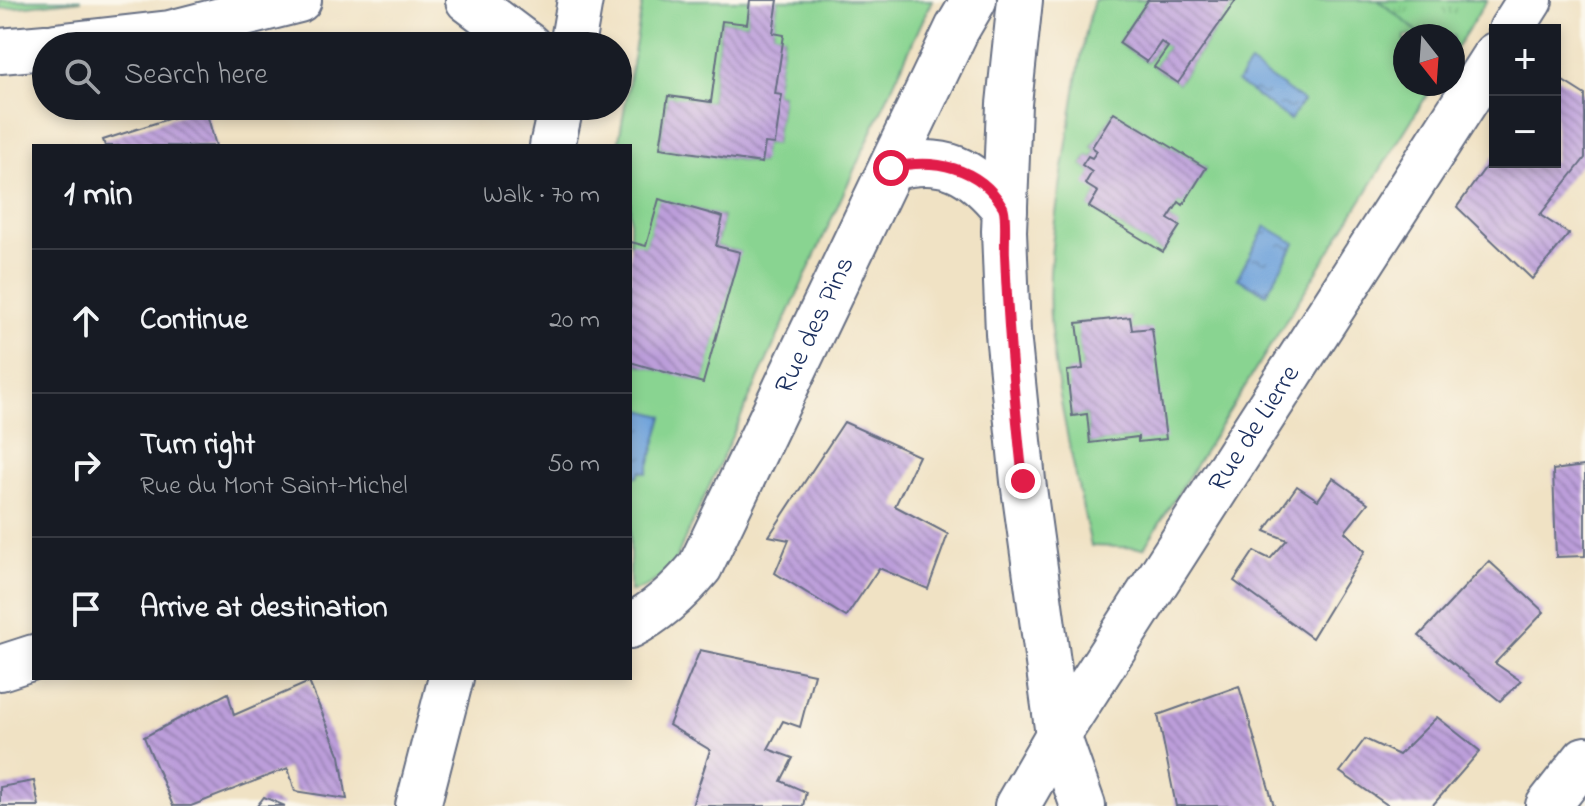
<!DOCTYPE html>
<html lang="en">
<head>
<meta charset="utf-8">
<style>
	body { margin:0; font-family:"Indie Flower",sans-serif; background:#242831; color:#f1f3f6 }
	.controls { position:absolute; right:24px; top:24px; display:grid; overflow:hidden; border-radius:0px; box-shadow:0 4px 12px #0003 }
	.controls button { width:72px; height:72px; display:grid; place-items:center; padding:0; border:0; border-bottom:2px solid #363941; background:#171b24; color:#f1f3f6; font:40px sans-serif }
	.compass { position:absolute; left:1393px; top:24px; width:72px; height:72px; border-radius:50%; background:#171b24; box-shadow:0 4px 12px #0003; rotate:163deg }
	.stop { position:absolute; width:24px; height:24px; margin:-18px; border:6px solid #e11d48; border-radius:50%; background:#fff }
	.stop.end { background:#e11d48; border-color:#fff; box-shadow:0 2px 8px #0008 }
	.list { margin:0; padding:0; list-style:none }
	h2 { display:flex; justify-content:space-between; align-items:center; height:104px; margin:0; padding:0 32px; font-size:34px }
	h2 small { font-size:26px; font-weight:400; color:#9ea1a6 }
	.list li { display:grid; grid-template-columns:52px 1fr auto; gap:24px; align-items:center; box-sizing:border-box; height:144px; padding:0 32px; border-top:2px solid #363941 }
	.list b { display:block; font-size:30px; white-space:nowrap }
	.list p { margin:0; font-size:26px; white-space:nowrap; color:#9ea1a6 }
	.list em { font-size:26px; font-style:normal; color:#9ea1a6 }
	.icon { flex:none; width:44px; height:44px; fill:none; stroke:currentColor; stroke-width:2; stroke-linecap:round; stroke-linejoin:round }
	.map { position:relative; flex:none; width:1585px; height:806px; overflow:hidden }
	.search { position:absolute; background:#171b24; box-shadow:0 4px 12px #0003; left:32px; top:32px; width:600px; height:88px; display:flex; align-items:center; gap:20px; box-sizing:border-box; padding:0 28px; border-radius:44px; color:#9ea1a6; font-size:30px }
	.panel { position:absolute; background:#171b24; box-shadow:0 4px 12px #0003; left:32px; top:144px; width:600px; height:536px; border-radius:0px }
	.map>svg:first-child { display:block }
</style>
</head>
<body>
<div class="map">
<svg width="1585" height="806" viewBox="0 0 1585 806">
	<defs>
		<pattern id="grass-tufts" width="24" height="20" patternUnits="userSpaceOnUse" patternTransform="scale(2)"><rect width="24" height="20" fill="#89d491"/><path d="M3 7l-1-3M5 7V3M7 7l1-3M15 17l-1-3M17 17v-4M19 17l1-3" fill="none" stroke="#76b67f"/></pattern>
		<pattern id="water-ripples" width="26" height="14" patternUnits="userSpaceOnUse" patternTransform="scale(2)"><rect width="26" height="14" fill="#6ea2da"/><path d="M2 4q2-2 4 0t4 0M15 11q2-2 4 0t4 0" fill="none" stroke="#5a84b4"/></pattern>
		<pattern id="building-back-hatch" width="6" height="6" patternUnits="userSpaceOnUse" patternTransform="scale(2)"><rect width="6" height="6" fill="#bc9eda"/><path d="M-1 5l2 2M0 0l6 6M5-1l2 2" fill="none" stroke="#9881b4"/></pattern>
	</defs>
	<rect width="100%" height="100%" fill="#fbf7ec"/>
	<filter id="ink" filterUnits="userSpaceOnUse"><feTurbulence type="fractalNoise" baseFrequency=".0125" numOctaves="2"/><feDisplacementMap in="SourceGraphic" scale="16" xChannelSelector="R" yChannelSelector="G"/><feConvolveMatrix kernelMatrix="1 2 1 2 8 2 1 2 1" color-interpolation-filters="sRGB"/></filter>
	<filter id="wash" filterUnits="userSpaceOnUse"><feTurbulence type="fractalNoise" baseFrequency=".006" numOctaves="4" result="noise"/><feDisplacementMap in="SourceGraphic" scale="32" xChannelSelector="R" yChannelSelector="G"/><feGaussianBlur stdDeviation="1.8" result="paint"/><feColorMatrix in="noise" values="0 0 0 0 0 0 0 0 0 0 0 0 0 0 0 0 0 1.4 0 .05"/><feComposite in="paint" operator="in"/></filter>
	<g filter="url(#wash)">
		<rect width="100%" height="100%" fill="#f0e2c4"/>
		<!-- grass -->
		<polygon fill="url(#grass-tufts)" stroke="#528278" stroke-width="2" points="1378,0 1487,0 1453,53 1453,36 1423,36"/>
		<!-- garden -->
		<g fill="#89d491" stroke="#528278" stroke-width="2" fill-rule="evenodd">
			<polygon points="0,0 81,0 0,9"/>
			<path d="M643 0H750L747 24 722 21 711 102 668 97 660 148 761 163 765 143 775 144 782 95 775 94 784 36 773 33 778 0H932L674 563C661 578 650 587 630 592V477L638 476 640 471 646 473 663 417 635 408 630 422V362L703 382 739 252 716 246 723 217 660 200 646 246 630 245V146H618Z"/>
			<path d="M1094 0H1148L1119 43 1147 62 1161 42 1168 47 1154 67 1178 83 1236 0H1378L1423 36H1405V84H1434L1144 548 1091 546C1076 475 1058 403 1051 331 1045 267 1057 206 1067 143 1074 96 1081 47 1094 0ZM1238 82 1303 101V102L1290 119ZM1114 112 1206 168 1183 204 1179 202 1168 219 1179 226 1163 252 1090 207 1098 192 1092 172 1082 165 1088 156 1092 158 1097 151 1092 147ZM1130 317 1139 442 1138 437 1090 443 1087 414 1072 416 1083 369 1078 323Z"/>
		</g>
		<!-- water -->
		<g fill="url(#water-ripples)" stroke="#44689c" stroke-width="2">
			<polygon points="1250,64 1303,101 1290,120 1237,82"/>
			<polygon points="1266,226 1295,243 1266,294 1237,278"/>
			<polygon points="634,408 663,416 647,473 641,471 638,475 631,478 630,422"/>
		</g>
		<g id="blocks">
			<!-- building -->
			<g fill="url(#building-back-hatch)">
				<polygon points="750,0 778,0 773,33 784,35 775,94 782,95 775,144 765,143 762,163 660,148 668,96 711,102 722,21 747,24"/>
				<polygon points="1148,0 1236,0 1178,83 1154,67 1168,47 1161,42 1147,62 1119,43"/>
				<polygon points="1555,76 1585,95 1585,158 1540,215 1569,234 1532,279 1457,207 1495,154 1495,162 1555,162"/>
				<polygon points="205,107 216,146 105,146 103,140"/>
				<polygon points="1114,112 1206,168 1183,205 1179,202 1168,219 1180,226 1163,252 1089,207 1098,192 1085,184 1092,172 1082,165 1088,156 1092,158 1097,151 1092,147"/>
				<polygon points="659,199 723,217 716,246 740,252 703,383 630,362 630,245 631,242 646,246"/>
				<polygon points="1130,317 1132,330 1152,328 1166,439 1138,442 1138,437 1090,443 1087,414 1072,416 1067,371 1083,369 1077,323"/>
				<polygon points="844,422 919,456 895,506 948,534 928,589 879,568 846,617 775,573 789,540 769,536"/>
				<polygon points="1585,466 1585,556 1556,557 1553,470"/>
				<polygon points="1333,478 1368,503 1345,532 1365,551 1312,638 1234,581 1254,551 1270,559 1287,540 1265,531 1297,486 1318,500"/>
				<polygon points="1489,561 1544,612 1495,663 1521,681 1500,701 1419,636"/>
				<polygon points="700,650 814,674 800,727 783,721 768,749 793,758 781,781 806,792 803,806 692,806 710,750 669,725"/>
				<polygon points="309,682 340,756 347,799 295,791 288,768 191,806 173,806 144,737 228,693 234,715"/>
				<polygon points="1239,686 1274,806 1176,806 1158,715"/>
				<polygon points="1437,717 1480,751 1432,806 1389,806 1340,772 1365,739 1399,755"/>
				<polygon points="34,781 39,806 0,806 0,787"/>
				<polygon points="264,797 285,806 257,806"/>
			</g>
		</g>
	</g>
	<g filter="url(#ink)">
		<use href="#blocks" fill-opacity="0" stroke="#666e82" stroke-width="2"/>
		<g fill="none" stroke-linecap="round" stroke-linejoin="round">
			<defs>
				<g id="minor">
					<polyline points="468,0 529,46"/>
					<polyline points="1020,0 1009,104 1004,231 1008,333 1023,481 1058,735 1083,806"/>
					<polyline points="1511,30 1530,0"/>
					<polyline points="55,46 170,33 299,0"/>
					<polyline points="572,46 580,0"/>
					<polyline points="0,51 46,47"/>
					<polyline points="552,146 561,106"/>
					<path d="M891 168C944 154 972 169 1005 210"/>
					<path id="s1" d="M630 626C659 611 680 591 700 567L957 29 974 0"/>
					<polyline points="0,668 34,657"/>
					<polyline points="418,806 451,678"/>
					<path id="s2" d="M1017 806 1058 735 1495 55"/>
					<polyline points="1548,806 1585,759"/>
				</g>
			</defs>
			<!-- minor casing -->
			<use href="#minor" stroke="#666e82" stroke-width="48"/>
			<!-- minor -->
			<use href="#minor" stroke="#fff" stroke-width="44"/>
		</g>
	</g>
	<g fill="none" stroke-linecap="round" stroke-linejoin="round" filter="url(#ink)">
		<!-- route -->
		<path stroke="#e11d48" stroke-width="10" d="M891 168C933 157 980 167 1003 207 1007 215 1004 245 1005 255 1008 331 1015 406 1023 481"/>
	</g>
	<g text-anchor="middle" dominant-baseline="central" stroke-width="8" stroke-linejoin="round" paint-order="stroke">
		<!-- street labels -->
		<g font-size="28" fill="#1b2f5e" stroke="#fbf7ec">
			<text stroke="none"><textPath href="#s1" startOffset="360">Rue des Pins</textPath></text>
			<text stroke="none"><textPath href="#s2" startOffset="446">Rue de Lierre</textPath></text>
		</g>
	</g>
</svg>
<div class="controls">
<button>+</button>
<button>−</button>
</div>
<svg class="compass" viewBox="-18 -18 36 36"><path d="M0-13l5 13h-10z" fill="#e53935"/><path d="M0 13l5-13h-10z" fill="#9ea1a6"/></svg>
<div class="stop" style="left:891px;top:168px"></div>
<div class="stop end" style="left:1023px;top:481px"></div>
<div class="search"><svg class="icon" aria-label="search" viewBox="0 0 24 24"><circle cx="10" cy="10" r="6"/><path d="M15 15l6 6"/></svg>Search here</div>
<section class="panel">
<h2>1 min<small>Walk · 70 m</small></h2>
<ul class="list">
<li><svg class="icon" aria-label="ahead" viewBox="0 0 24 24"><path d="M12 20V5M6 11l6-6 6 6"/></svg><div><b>Continue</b></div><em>20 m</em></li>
<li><svg class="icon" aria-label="right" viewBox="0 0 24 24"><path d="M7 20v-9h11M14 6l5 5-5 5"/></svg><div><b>Turn right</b><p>Rue du Mont Saint-Michel</p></div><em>50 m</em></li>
<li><svg class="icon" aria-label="arrive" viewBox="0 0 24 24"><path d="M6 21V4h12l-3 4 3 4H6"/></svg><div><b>Arrive at destination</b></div></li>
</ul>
</section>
</div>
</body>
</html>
